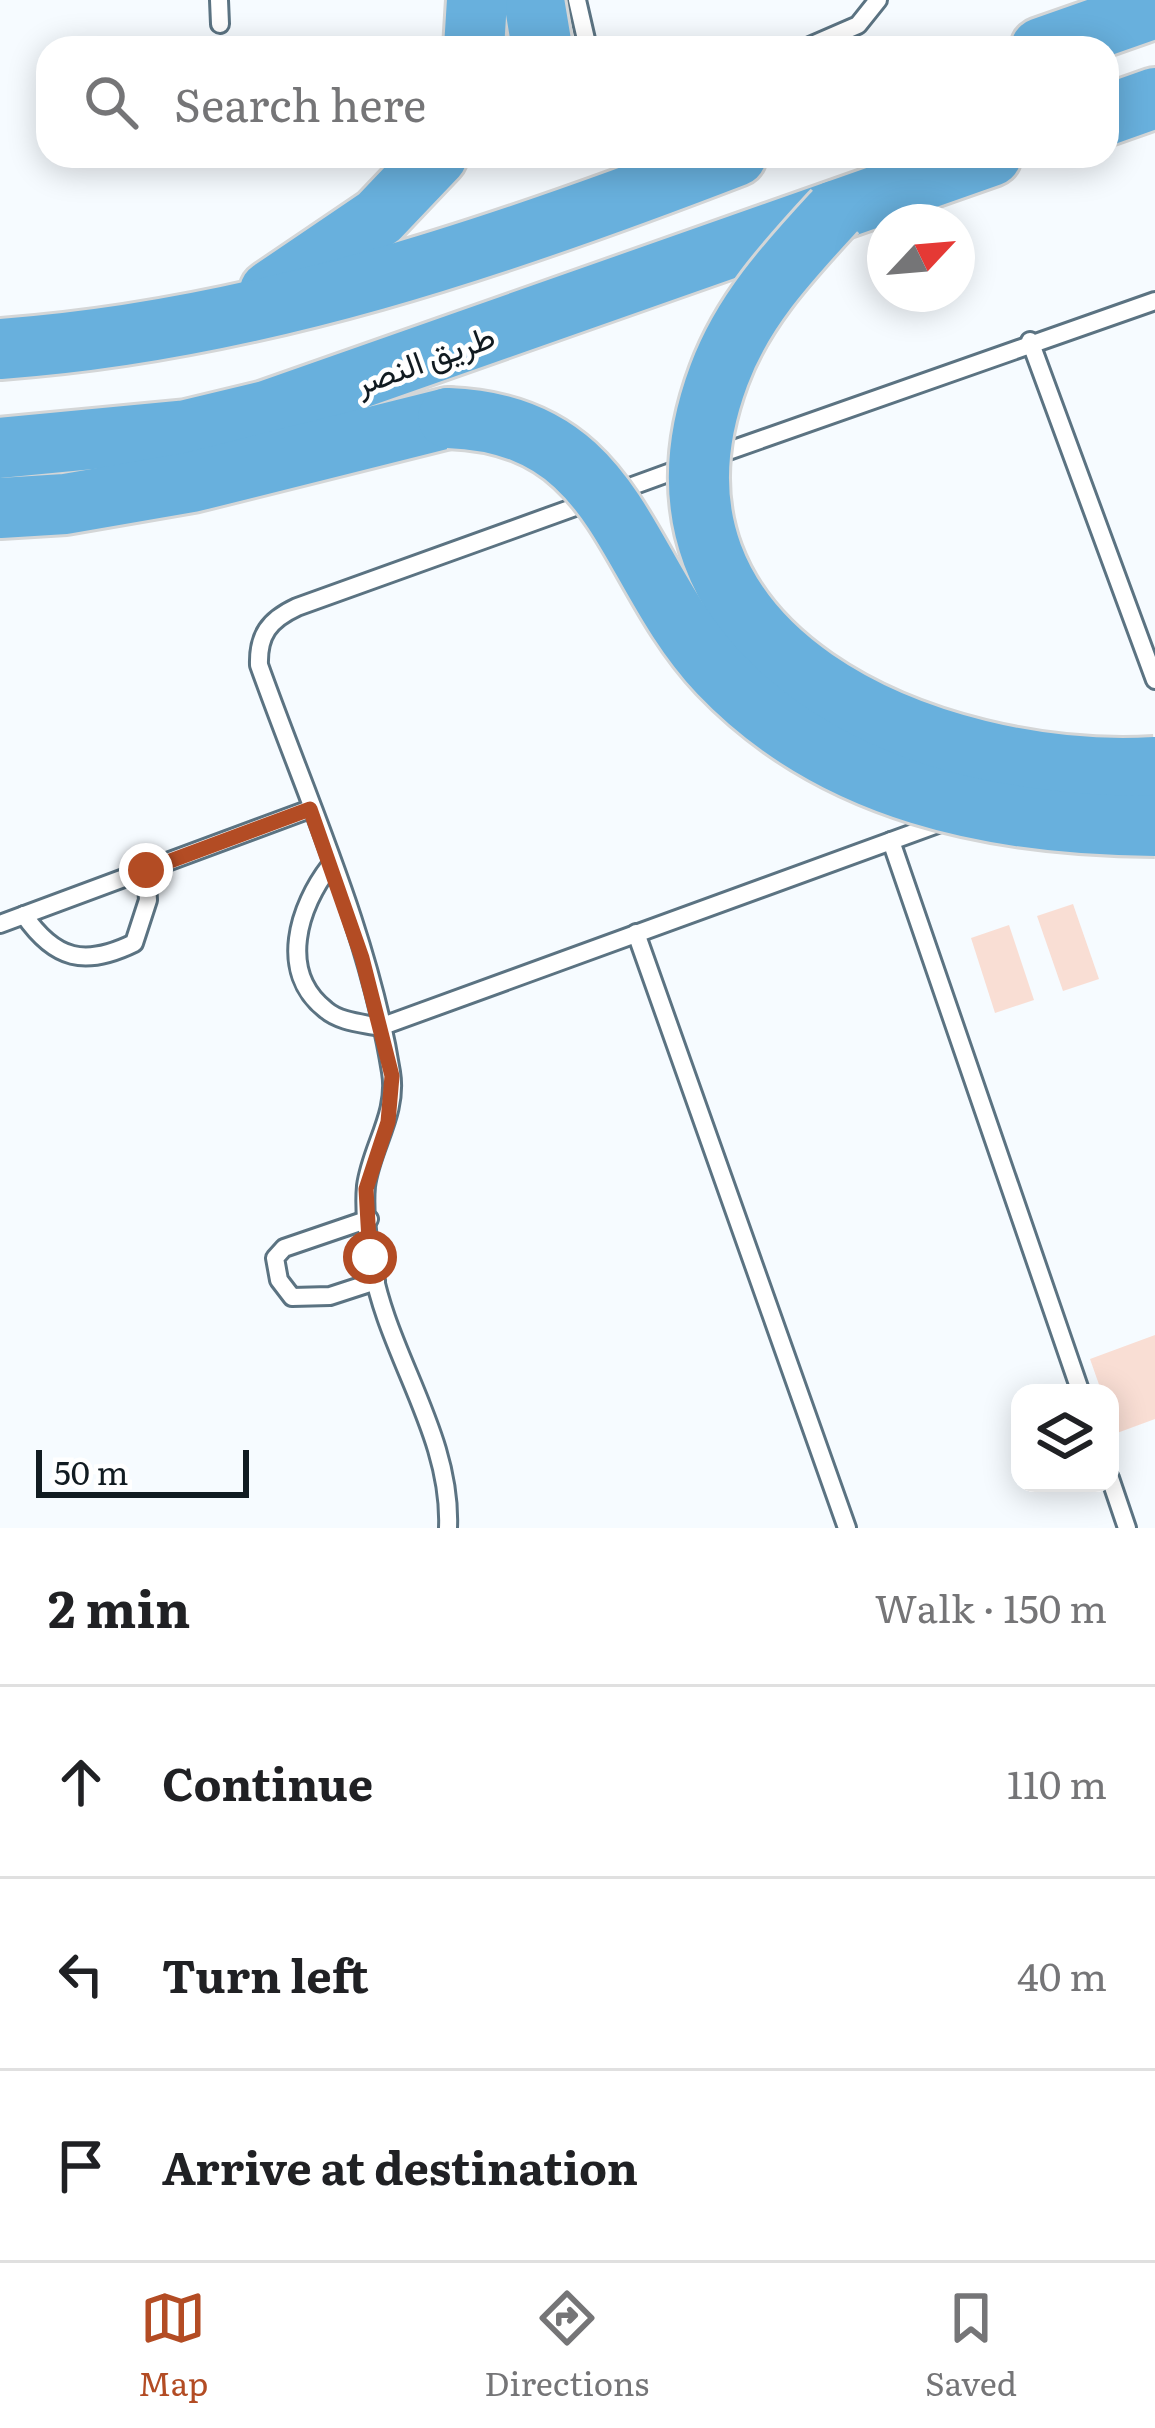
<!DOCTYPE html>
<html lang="en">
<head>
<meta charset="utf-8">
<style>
	body { margin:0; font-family:Literata,Vazirmatn,serif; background:#f2f2f2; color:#202124 }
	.controls { position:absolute; right:36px; bottom:36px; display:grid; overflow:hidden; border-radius:24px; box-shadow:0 6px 30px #0003 }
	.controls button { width:108px; height:108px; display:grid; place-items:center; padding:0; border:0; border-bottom:3px solid #e0e0e0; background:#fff; color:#202124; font:60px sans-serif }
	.compass { position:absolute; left:867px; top:204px; width:108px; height:108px; border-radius:50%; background:#fff; box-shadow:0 6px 30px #0003; rotate:64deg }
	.scale { position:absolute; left:36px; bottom:30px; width:213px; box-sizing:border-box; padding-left:12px; border:6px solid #111b21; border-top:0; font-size:33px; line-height:42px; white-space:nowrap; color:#111b21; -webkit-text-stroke:9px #fff; paint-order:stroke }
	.stop { position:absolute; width:36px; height:36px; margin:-27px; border:9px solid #b34c24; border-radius:50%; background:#fff }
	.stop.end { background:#b34c24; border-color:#fff; box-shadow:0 3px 12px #0008 }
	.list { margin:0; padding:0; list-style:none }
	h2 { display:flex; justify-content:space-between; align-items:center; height:156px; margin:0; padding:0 48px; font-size:51px }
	h2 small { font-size:39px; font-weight:400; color:#757577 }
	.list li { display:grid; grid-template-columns:78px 1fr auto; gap:36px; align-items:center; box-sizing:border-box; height:192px; padding:0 48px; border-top:3px solid #e0e0e0 }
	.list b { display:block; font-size:45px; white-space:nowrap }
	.list em { font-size:39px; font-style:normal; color:#757577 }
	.icon { flex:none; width:66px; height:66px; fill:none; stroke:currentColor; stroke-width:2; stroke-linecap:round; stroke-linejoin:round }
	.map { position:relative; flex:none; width:1155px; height:1528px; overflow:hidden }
	.search { position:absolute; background:#fff; box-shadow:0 6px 30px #0003; left:36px; right:36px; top:36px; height:132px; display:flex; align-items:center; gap:30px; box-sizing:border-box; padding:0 42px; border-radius:36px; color:#757577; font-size:45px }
	.sheet { height:732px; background:#fff }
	nav { display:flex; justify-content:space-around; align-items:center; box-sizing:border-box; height:168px; border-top:3px solid #e0e0e0; background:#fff; font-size:33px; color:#757577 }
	nav a { display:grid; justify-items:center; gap:6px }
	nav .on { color:#b34c24 }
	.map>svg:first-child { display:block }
</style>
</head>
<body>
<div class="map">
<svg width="1155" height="1528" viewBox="0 0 1155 1528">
	<rect width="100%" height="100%" fill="#f6fbff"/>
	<!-- garden -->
	<g fill="#f9ded4">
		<polygon points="1073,904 1099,979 1063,991 1037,916"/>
		<polygon points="1009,925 1034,1000 995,1013 971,938"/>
		<polygon points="1155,1335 1155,1419 1117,1433 1110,1393 1102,1393 1090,1359"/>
	</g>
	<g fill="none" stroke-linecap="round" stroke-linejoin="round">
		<defs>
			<g id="lane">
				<polyline points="219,0 220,24"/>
				<polyline points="577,0 588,48"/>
				<polyline points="805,48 858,25 878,0"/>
				<polyline points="1030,341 1155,680"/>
				<polyline points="714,456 1155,301"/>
				<polyline points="613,493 690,465"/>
				<polyline points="891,841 1081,1393"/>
				<path d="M330 866C299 906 277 972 326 1010 340 1022 362 1023 380 1027L946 821"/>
				<path d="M24 915C55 960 85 967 134 943L148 900 146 870"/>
				<polyline points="0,924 310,809"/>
				<polyline points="636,933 847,1528"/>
				<polyline points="369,1219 284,1248 275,1258 279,1280 292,1297 330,1296 376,1281"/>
				<polyline points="1110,1478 1127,1528"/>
				<path d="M448 1528C452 1433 385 1352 371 1259 367 1238 364 1207 366 1186 371 1147 398 1114 391 1072 369 933 306 797 259 665 258 635 269 620 297 607L589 502"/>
			</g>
			<g id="highway">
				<polyline points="534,0 542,48"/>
				<polyline points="474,48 477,0"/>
				<polyline points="1041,48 1155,8"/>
				<polyline points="1107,115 1155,98"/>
				<polyline points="270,291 379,217 437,156"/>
				<path d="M0 349C254 331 500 247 736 156"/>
				<polyline points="0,448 187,430 266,411 991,156"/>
				<polyline points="0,508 65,504 192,482 448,418"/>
			</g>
		</defs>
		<!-- lane casing -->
		<use href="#lane" stroke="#5b7382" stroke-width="22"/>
		<!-- highway casing -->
		<use href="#highway" stroke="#d4d6d7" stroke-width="66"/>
		<!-- lane -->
		<use href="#lane" stroke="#fff" stroke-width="16"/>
		<!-- highway -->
		<use href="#highway" stroke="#68b0dd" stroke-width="60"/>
		<defs>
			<g id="highway-bridge">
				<path d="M835 211C789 261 743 310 719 375 616 651 933 780 1155 767"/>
				<path d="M448 418C621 424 622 570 719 673 833 793 995 825 1155 826"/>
			</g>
		</defs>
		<!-- highway-bridge casing -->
		<use href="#highway-bridge" stroke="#d4d6d7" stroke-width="66" stroke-linecap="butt"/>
		<!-- highway-bridge -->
		<use href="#highway-bridge" stroke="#68b0dd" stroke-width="60"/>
	</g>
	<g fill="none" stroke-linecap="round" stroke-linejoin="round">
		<!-- route -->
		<polyline stroke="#b34c24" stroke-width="15" points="146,870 310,809 362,958 392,1076 388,1122 366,1189 370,1257"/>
	</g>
	<g text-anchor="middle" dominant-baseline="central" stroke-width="9" stroke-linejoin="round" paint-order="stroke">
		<!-- street labels -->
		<g font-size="33" fill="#111b21" stroke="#fff">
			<text transform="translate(424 357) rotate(-20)">طريق النصر</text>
		</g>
	</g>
</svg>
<div class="controls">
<button><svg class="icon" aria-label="layers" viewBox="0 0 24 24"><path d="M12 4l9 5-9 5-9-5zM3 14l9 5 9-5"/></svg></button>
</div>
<svg class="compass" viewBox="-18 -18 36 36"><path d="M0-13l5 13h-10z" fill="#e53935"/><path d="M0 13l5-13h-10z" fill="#757577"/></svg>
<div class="scale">50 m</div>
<div class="stop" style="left:370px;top:1257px"></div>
<div class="stop end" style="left:146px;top:870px"></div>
<div class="search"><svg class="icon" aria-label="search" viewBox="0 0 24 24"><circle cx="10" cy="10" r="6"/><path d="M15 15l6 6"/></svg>Search here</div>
</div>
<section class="sheet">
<h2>2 min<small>Walk · 150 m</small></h2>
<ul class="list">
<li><svg class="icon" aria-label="ahead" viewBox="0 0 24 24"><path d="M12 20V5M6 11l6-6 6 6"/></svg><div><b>Continue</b></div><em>110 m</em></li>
<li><svg class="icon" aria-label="left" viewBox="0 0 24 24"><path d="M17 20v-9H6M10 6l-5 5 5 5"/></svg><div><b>Turn left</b></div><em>40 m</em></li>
<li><svg class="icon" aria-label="arrive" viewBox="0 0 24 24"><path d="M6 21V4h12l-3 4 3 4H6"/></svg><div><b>Arrive at destination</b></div></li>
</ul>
</section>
<nav>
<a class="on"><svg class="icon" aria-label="map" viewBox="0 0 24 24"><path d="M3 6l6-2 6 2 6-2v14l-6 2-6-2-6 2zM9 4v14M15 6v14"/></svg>Map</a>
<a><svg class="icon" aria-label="directions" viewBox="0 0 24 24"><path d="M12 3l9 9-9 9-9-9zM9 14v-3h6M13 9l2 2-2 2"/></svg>Directions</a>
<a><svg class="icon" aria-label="saved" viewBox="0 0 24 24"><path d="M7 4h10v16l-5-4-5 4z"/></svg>Saved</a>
</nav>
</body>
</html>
